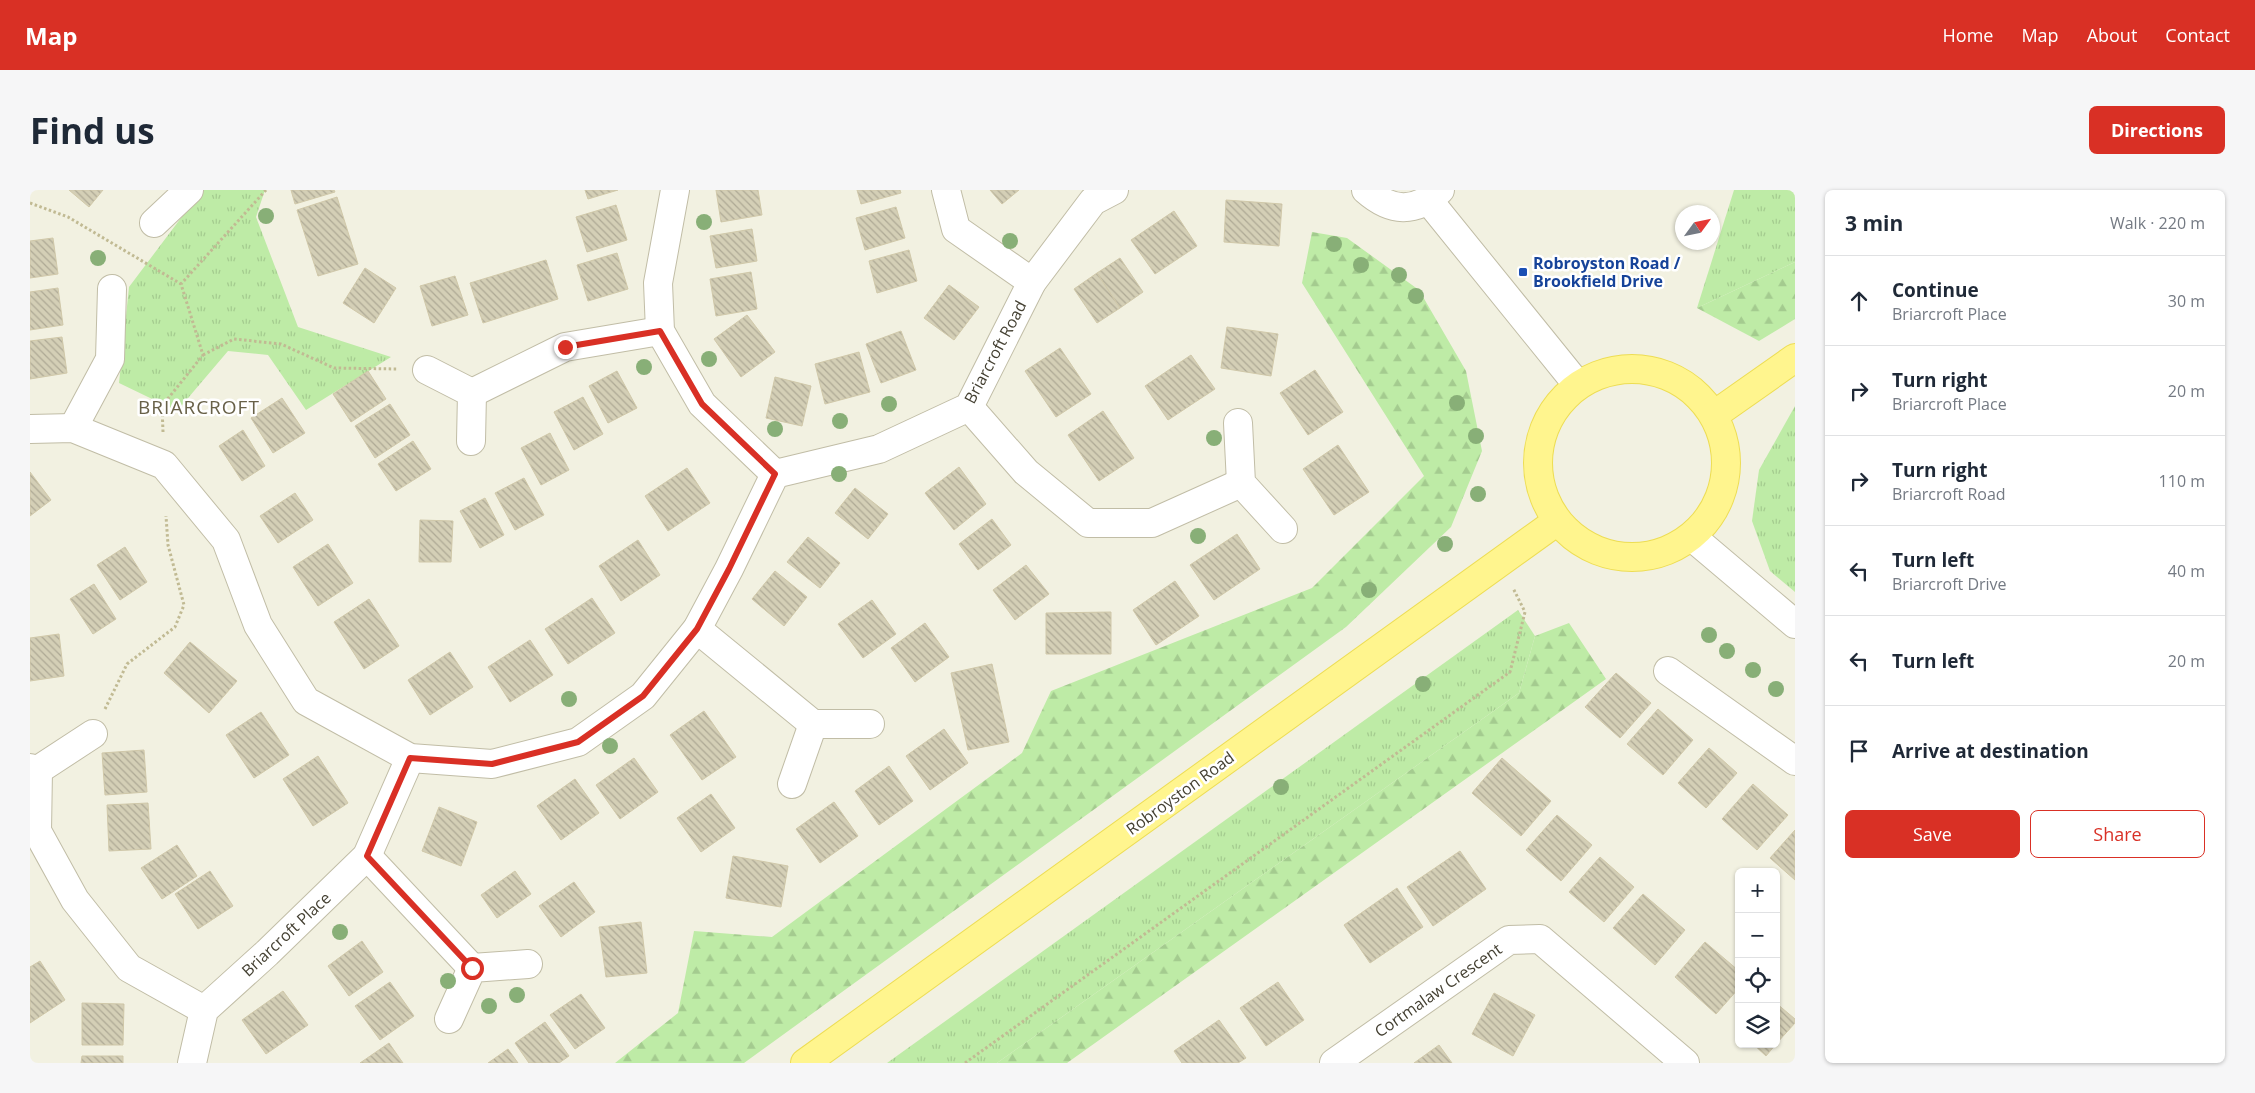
<!DOCTYPE html>
<html lang="en">
<head>
<meta charset="utf-8">
<style>
	body { margin:0; font-family:"Open Sans",sans-serif; background:#f6f6f7; color:#1f2937 }
	.controls { position:absolute; right:15px; bottom:15px; display:grid; overflow:hidden; border-radius:8px; box-shadow:0 1px 4px #0004 }
	.controls button { width:45px; height:45px; display:grid; place-items:center; padding:0; border:0; border-bottom:1px solid #e0e1e3; background:#fff; color:#1f2937; font:25px sans-serif }
	.compass { position:absolute; left:1645px; top:15px; width:45px; height:45px; border-radius:50%; background:#fff; box-shadow:0 1px 4px #0004; rotate:57deg }
	.stop { position:absolute; width:15px; height:15px; margin:-11px; border:4px solid #d93025; border-radius:50%; background:#fff }
	.stop.end { background:#d93025; border-color:#fff; box-shadow:0 1px 5px #0008 }
	.list { margin:0; padding:0; list-style:none }
	h2 { display:flex; justify-content:space-between; align-items:center; height:65px; margin:0; padding:0 20px; font-size:21px }
	h2 small { font-size:16px; font-weight:400; color:#747a83 }
	.list li { display:grid; grid-template-columns:32px 1fr auto; gap:15px; align-items:center; box-sizing:border-box; height:90px; padding:0 20px; border-top:1px solid #e0e1e3 }
	.list b { display:block; font-size:19px; white-space:nowrap }
	.list p { margin:0; font-size:16px; white-space:nowrap; color:#747a83 }
	.list em { font-size:16px; font-style:normal; color:#747a83 }
	.actions { display:flex; gap:10px; padding:15px 20px }
	.actions a { flex:1; padding:11px 0; border:1px solid #d93025; border-radius:8px; text-align:center; font-size:18px; color:#d93025 }
	.actions .main { background:#d93025; color:#fff }
	.icon { flex:none; width:28px; height:28px; fill:none; stroke:currentColor; stroke-width:2; stroke-linecap:round; stroke-linejoin:round }
	.map { position:relative; flex:none; width:1765px; height:873px; overflow:hidden; border-radius:8px }
	header { display:flex; align-items:center; gap:30px; box-sizing:border-box; height:70px; padding:0 25px; background:#d93025; color:#fff }
	header strong { font-size:24px }
	nav { display:flex; gap:28px; margin-inline-start:auto; font-size:18px }
	.intro { display:flex; align-items:center; justify-content:space-between; box-sizing:border-box; height:120px; padding:0 30px }
	h1 { margin:0; font-size:35px }
	.button { padding:12px 22px; border-radius:8px; background:#d93025; color:#fff; font-size:18px; font-weight:700 }
	main { display:flex; gap:30px; padding:0 30px }
	aside { flex:1; background:#fff; border-radius:8px; box-shadow:0 1px 4px #0004 }
	.map>svg:first-child { display:block }
</style>
</head>
<body>
<header>
<strong>Map</strong>
<nav><a>Home</a><a>Map</a><a>About</a><a>Contact</a></nav>
</header>
<div class="intro"><h1>Find us</h1><a class="button">Directions</a></div>
<main>
<div class="map">
<svg width="1765" height="873" viewBox="0 0 1765 873">
	<defs>
		<pattern id="grass-tufts" width="24" height="20" patternUnits="userSpaceOnUse" patternTransform="scale(1.25)"><rect width="24" height="20" fill="#beeba6"/><path d="M3 7l-1-3M5 7V3M7 7l1-3M15 17l-1-3M17 17v-4M19 17l1-3" fill="none" stroke="#a4cb8f"/></pattern>
		<pattern id="forest-firs" width="22" height="20" patternUnits="userSpaceOnUse" patternTransform="scale(1.25)"><rect width="22" height="20" fill="#beeba6"/><path d="M5 1l3.5 6h-7zM16 11l3.5 6h-7z" fill="#a4cb8f"/></pattern>
		<pattern id="building-back-hatch" width="6" height="6" patternUnits="userSpaceOnUse" patternTransform="scale(1.25)"><rect width="6" height="6" fill="#d4cfb6"/><path d="M-1 5l2 2M0 0l6 6M5-1l2 2" fill="none" stroke="#aea995"/></pattern>
	</defs>
	<rect width="100%" height="100%" fill="#f2f1e1"/>
	<!-- grass -->
	<g fill="url(#grass-tufts)">
		<polygon points="172,0 235,0 226,27 268,137 361,167 276,220 238,165 198,161 147,221 89,193 99,97"/>
		<polygon points="1704,0 1765,0 1765,72 1667,118"/>
		<polygon points="1765,216 1765,402 1740,381 1722,331 1729,280"/>
		<polygon points="1488,420 1505,446 1489,503 967,873 857,873"/>
	</g>
	<!-- forest -->
	<g fill="url(#forest-firs)">
		<polygon points="1282,42 1317,48 1389,100 1436,181 1452,261 1421,337 1316,437 714,873 585,873 648,823 664,741 742,747 992,563 1021,501 1282,398 1394,286 1272,93"/>
		<polygon points="1765,72 1765,129 1729,151 1667,118"/>
		<polygon points="1539,433 1576,489 1037,873 967,873 1489,503 1505,446"/>
	</g>
	<!-- building -->
	<g fill="url(#building-back-hatch)" stroke="#d0c8a9">
		<polygon points="39,0 73,0 59,17"/>
		<polygon points="261,0 304,0 305,2 265,14"/>
		<polygon points="555,0 588,0 558,9"/>
		<polygon points="686,0 728,0 732,25 691,32"/>
		<polygon points="827,0 870,0 871,3 831,14"/>
		<polygon points="960,0 989,0 972,14"/>
		<polygon points="307,7 328,74 288,86 267,20"/>
		<polygon points="1196,10 1252,14 1249,56 1194,52"/>
		<polygon points="586,15 597,50 557,62 546,27"/>
		<polygon points="866,17 875,48 835,60 826,28"/>
		<polygon points="1144,21 1167,56 1125,84 1101,50"/>
		<polygon points="722,39 727,71 686,78 680,46"/>
		<polygon points="23,48 28,84 0,88 0,51"/>
		<polygon points="879,60 887,91 847,103 839,71"/>
		<polygon points="587,63 598,99 558,111 547,75"/>
		<polygon points="1090,68 1113,102 1090,118 1067,83"/>
		<polygon points="516,70 528,109 453,133 440,93"/>
		<polygon points="335,78 366,98 344,133 313,113"/>
		<polygon points="721,82 727,119 686,126 680,89"/>
		<polygon points="1067,83 1090,118 1067,133 1044,99"/>
		<polygon points="425,86 438,125 402,136 390,96"/>
		<polygon points="919,95 949,117 924,150 894,128"/>
		<polygon points="28,98 33,135 0,140 0,102"/>
		<polygon points="717,125 745,162 711,187 684,149"/>
		<polygon points="1197,137 1248,144 1241,186 1191,178"/>
		<polygon points="871,141 886,180 851,193 836,154"/>
		<polygon points="32,147 37,183 0,189 0,151"/>
		<polygon points="1030,158 1061,204 1026,227 995,181"/>
		<polygon points="829,162 840,202 795,214 785,174"/>
		<polygon points="1161,165 1185,199 1138,230 1115,196"/>
		<polygon points="1285,180 1313,222 1278,245 1250,203"/>
		<polygon points="338,181 356,209 321,232 303,204"/>
		<polygon points="587,181 607,218 578,233 559,196"/>
		<polygon points="745,187 781,196 772,236 736,228"/>
		<polygon points="553,207 573,244 544,260 524,222"/>
		<polygon points="252,208 275,243 243,263 221,228"/>
		<polygon points="360,214 380,245 345,268 325,236"/>
		<polygon points="1073,221 1104,268 1069,291 1038,245"/>
		<polygon points="213,240 235,276 212,291 189,256"/>
		<polygon points="520,243 539,280 511,295 491,258"/>
		<polygon points="383,251 401,279 366,301 348,274"/>
		<polygon points="1308,255 1339,302 1304,325 1273,279"/>
		<polygon points="929,277 956,314 924,340 895,303"/>
		<polygon points="657,278 680,313 638,341 615,306"/>
		<polygon points="0,282 21,310 0,326"/>
		<polygon points="494,288 514,325 485,340 465,303"/>
		<polygon points="825,298 858,324 838,349 805,323"/>
		<polygon points="265,303 283,330 248,353 230,326"/>
		<polygon points="455,308 474,345 450,358 430,321"/>
		<polygon points="962,329 981,355 948,380 929,354"/>
		<polygon points="390,330 423,331 421,372 389,372"/>
		<polygon points="1207,344 1230,379 1184,410 1160,375"/>
		<polygon points="778,347 810,373 790,398 757,372"/>
		<polygon points="608,350 630,385 591,411 569,376"/>
		<polygon points="298,354 323,393 288,416 263,377"/>
		<polygon points="95,357 117,392 90,410 67,375"/>
		<polygon points="996,375 1019,404 985,430 963,400"/>
		<polygon points="745,381 777,407 754,436 722,409"/>
		<polygon points="1145,391 1169,426 1126,455 1103,420"/>
		<polygon points="64,394 86,429 63,444 40,409"/>
		<polygon points="562,408 585,443 538,474 515,439"/>
		<polygon points="339,409 369,456 334,479 304,432"/>
		<polygon points="842,410 866,444 833,468 808,434"/>
		<polygon points="1081,422 1081,464 1016,464 1016,423"/>
		<polygon points="895,433 919,467 885,492 861,458"/>
		<polygon points="29,444 34,486 0,491 0,448"/>
		<polygon points="500,450 523,485 480,512 458,477"/>
		<polygon points="160,452 207,491 179,523 134,483"/>
		<polygon points="420,462 443,497 400,525 378,490"/>
		<polygon points="962,474 979,552 938,560 921,483"/>
		<polygon points="1586,483 1621,513 1590,548 1555,517"/>
		<polygon points="1628,519 1663,550 1633,585 1597,554"/>
		<polygon points="674,521 706,567 672,590 640,545"/>
		<polygon points="231,522 259,565 224,588 196,545"/>
		<polygon points="914,539 938,573 900,600 876,566"/>
		<polygon points="1679,558 1707,583 1676,618 1648,593"/>
		<polygon points="114,560 117,602 75,605 72,563"/>
		<polygon points="288,566 318,613 283,636 253,589"/>
		<polygon points="604,568 628,602 590,629 566,595"/>
		<polygon points="1472,568 1521,611 1491,646 1442,603"/>
		<polygon points="859,576 883,611 849,635 825,601"/>
		<polygon points="545,589 569,623 531,650 507,616"/>
		<polygon points="1723,594 1758,625 1727,660 1692,629"/>
		<polygon points="681,604 705,638 671,662 647,628"/>
		<polygon points="804,612 828,646 790,673 766,639"/>
		<polygon points="118,613 121,659 79,661 77,615"/>
		<polygon points="409,617 447,632 431,676 392,661"/>
		<polygon points="1527,625 1562,655 1531,691 1496,660"/>
		<polygon points="1765,640 1765,690 1740,668"/>
		<polygon points="147,655 167,686 132,709 111,678"/>
		<polygon points="1430,661 1456,699 1403,736 1377,697"/>
		<polygon points="703,666 758,676 751,717 696,708"/>
		<polygon points="1570,667 1604,697 1574,732 1539,702"/>
		<polygon points="180,681 203,716 168,739 145,704"/>
		<polygon points="485,681 501,704 467,728 451,705"/>
		<polygon points="544,692 565,722 531,747 509,716"/>
		<polygon points="1367,698 1393,737 1340,773 1314,735"/>
		<polygon points="1613,704 1655,740 1625,775 1583,738"/>
		<polygon points="611,732 617,783 576,787 569,737"/>
		<polygon points="332,751 353,782 319,806 298,776"/>
		<polygon points="1675,752 1709,781 1709,798 1686,824 1645,787"/>
		<polygon points="10,771 35,810 0,833 0,777"/>
		<polygon points="360,792 384,826 350,850 325,816"/>
		<polygon points="1248,792 1274,830 1236,856 1210,818"/>
		<polygon points="253,801 278,835 236,864 212,830"/>
		<polygon points="1464,803 1505,825 1483,866 1442,844"/>
		<polygon points="551,804 575,838 545,859 520,825"/>
		<polygon points="52,813 94,814 93,855 52,855"/>
		<polygon points="1746,813 1765,829 1765,833 1746,854"/>
		<polygon points="1189,830 1216,868 1208,873 1152,873 1144,861"/>
		<polygon points="515,832 539,866 529,873 499,873 485,853"/>
		<polygon points="359,853 373,873 330,873"/>
		<polygon points="1723,854 1746,854 1736,866"/>
		<polygon points="1409,855 1422,873 1384,873"/>
		<polygon points="478,859 488,873 458,873"/>
		<polygon points="52,866 93,866 93,873 51,873"/>
	</g>
	<g fill="none" stroke-linecap="round" stroke-linejoin="round">
		<defs>
			<g id="minor">
				<polyline points="645,0 628,93 630,141 672,214 745,284"/>
				<polyline points="916,0 926,39 1002,92"/>
				<path d="M1336 0C1361 22 1385 24 1410 0"/>
				<polyline points="1399,11 1547,194"/>
				<polyline points="124,33 159,0"/>
				<polyline points="397,180 442,203 441,251"/>
				<polyline points="442,203 535,157 630,141"/>
				<polyline points="939,217 996,282 1058,333 1122,333 1211,293"/>
				<polyline points="1208,233 1211,293 1253,339"/>
				<polyline points="43,238 80,169 82,99"/>
				<polyline points="0,239 43,238 134,275 196,350 228,435 276,511 380,568 462,574 548,552 613,506 667,439 699,379 745,284 849,259 939,217 1002,92 1063,11 1084,0"/>
				<polyline points="1662,347 1765,434"/>
				<polyline points="667,439 783,534"/>
				<polyline points="1638,481 1765,571"/>
				<polyline points="0,578 8,580 63,544"/>
				<polyline points="8,580 7,641 45,710 99,778 174,820"/>
				<polyline points="762,594 783,534 840,534"/>
				<polyline points="337,666 442,778"/>
				<polyline points="419,829 442,778 498,774"/>
				<polyline points="162,873 174,820 237,763 337,666 380,568"/>
				<polyline points="1304,873 1479,750 1510,749 1655,873"/>
			</g>
			<g id="major">
				<circle cx="1602" cy="273" r="94"/>
				<polyline points="1684,225 1765,168"/>
				<polyline points="775,873 1526,332"/>
			</g>
		</defs>
		<!-- minor casing -->
		<use href="#minor" stroke="#c1bda6" stroke-width="30"/>
		<!-- major casing -->
		<use href="#major" stroke="#eddd54" stroke-width="30"/>
		<!-- path -->
		<g stroke="#c1ba93" stroke-width="3" stroke-dasharray="2.5 2.5" stroke-linecap="butt">
			<polyline points="0,13 38,27 151,94"/>
			<polyline points="173,165 204,149 251,154 304,178 368,179"/>
			<polyline points="133,242 132,216 173,165 151,94 236,0"/>
			<polyline points="75,519 97,474 145,437 154,415 138,355 136,326"/>
			<polyline points="935,873 1480,482 1495,422 1483,398"/>
		</g>
		<!-- minor -->
		<use href="#minor" stroke="#fff" stroke-width="28"/>
		<!-- major -->
		<use href="#major" stroke="#fff58e" stroke-width="28"/>
	</g>
	<!-- trees -->
	<g fill="#88af77">
		<circle cx="236" cy="26" r="8"/>
		<circle cx="674" cy="32" r="8"/>
		<circle cx="980" cy="51" r="8"/>
		<circle cx="1304" cy="54" r="8"/>
		<circle cx="68" cy="68" r="8"/>
		<circle cx="1331" cy="75" r="8"/>
		<circle cx="1369" cy="85" r="8"/>
		<circle cx="1386" cy="106" r="8"/>
		<circle cx="679" cy="169" r="8"/>
		<circle cx="614" cy="177" r="8"/>
		<circle cx="1427" cy="213" r="8"/>
		<circle cx="859" cy="214" r="8"/>
		<circle cx="810" cy="231" r="8"/>
		<circle cx="745" cy="239" r="8"/>
		<circle cx="1446" cy="246" r="8"/>
		<circle cx="1184" cy="248" r="8"/>
		<circle cx="809" cy="284" r="8"/>
		<circle cx="1448" cy="304" r="8"/>
		<circle cx="1168" cy="346" r="8"/>
		<circle cx="1415" cy="354" r="8"/>
		<circle cx="1339" cy="400" r="8"/>
		<circle cx="1679" cy="445" r="8"/>
		<circle cx="1697" cy="461" r="8"/>
		<circle cx="1723" cy="480" r="8"/>
		<circle cx="1393" cy="494" r="8"/>
		<circle cx="1746" cy="499" r="8"/>
		<circle cx="539" cy="509" r="8"/>
		<circle cx="580" cy="556" r="8"/>
		<circle cx="1251" cy="597" r="8"/>
		<circle cx="310" cy="742" r="8"/>
		<circle cx="418" cy="791" r="8"/>
		<circle cx="487" cy="805" r="8"/>
		<circle cx="459" cy="816" r="8"/>
	</g>
	<g fill="none" stroke-linecap="round" stroke-linejoin="round">
		<!-- route -->
		<polyline stroke="#d93025" stroke-width="6" points="442,778 337,666 380,568 462,574 548,552 613,506 667,439 699,379 745,284 672,214 630,141 535,157"/>
	</g>
	<!-- markers -->
	<rect fill="#1a4fb4" stroke="#fff" stroke-width="2" x="1488" y="77" width="10" height="10" rx="2.5"/>
	<g text-anchor="middle" dominant-baseline="central" stroke-width="5" stroke-linejoin="round" paint-order="stroke">
		<!-- transit labels -->
		<g font-size="16" font-weight="bold" fill="#164399" stroke="#fff" text-anchor="start">
			<text x="1503" y="73">Robroyston Road /<tspan x="1503" dy="18">Brookfield Drive</tspan></text>
		</g>
		<!-- street labels -->
		<g font-size="16" fill="#444032" stroke="#fff">
			<text transform="translate(965 162) rotate(-62)">Briarcroft Road</text>
			<text transform="translate(1150 603) rotate(-36)">Robroyston Road</text>
			<text transform="translate(256 744) rotate(-43)">Briarcroft Place</text>
			<text transform="translate(1408 800) rotate(-35)">Cortmalaw Crescent</text>
		</g>
		<!-- quarter labels -->
		<g font-size="19" letter-spacing="1" fill="#686148" stroke="#fff">
			<text x="169" y="217">BRIARCROFT</text>
		</g>
	</g>
</svg>
<div class="controls">
<button>+</button>
<button>−</button>
<button><svg class="icon" aria-label="locate" viewBox="0 0 24 24"><circle cx="12" cy="12" r="6"/><path d="M12 2v4M12 18v4M2 12h4M18 12h4"/></svg></button>
<button><svg class="icon" aria-label="layers" viewBox="0 0 24 24"><path d="M12 4l9 5-9 5-9-5zM3 14l9 5 9-5"/></svg></button>
</div>
<svg class="compass" viewBox="-18 -18 36 36"><path d="M0-13l5 13h-10z" fill="#e53935"/><path d="M0 13l5-13h-10z" fill="#747a83"/></svg>
<div class="stop" style="left:442px;top:778px"></div>
<div class="stop end" style="left:535px;top:157px"></div>
</div>
<aside>
<h2>3 min<small>Walk · 220 m</small></h2>
<ul class="list">
<li><svg class="icon" aria-label="ahead" viewBox="0 0 24 24"><path d="M12 20V5M6 11l6-6 6 6"/></svg><div><b>Continue</b><p>Briarcroft Place</p></div><em>30 m</em></li>
<li><svg class="icon" aria-label="right" viewBox="0 0 24 24"><path d="M7 20v-9h11M14 6l5 5-5 5"/></svg><div><b>Turn right</b><p>Briarcroft Place</p></div><em>20 m</em></li>
<li><svg class="icon" aria-label="right" viewBox="0 0 24 24"><path d="M7 20v-9h11M14 6l5 5-5 5"/></svg><div><b>Turn right</b><p>Briarcroft Road</p></div><em>110 m</em></li>
<li><svg class="icon" aria-label="left" viewBox="0 0 24 24"><path d="M17 20v-9H6M10 6l-5 5 5 5"/></svg><div><b>Turn left</b><p>Briarcroft Drive</p></div><em>40 m</em></li>
<li><svg class="icon" aria-label="left" viewBox="0 0 24 24"><path d="M17 20v-9H6M10 6l-5 5 5 5"/></svg><div><b>Turn left</b></div><em>20 m</em></li>
<li><svg class="icon" aria-label="arrive" viewBox="0 0 24 24"><path d="M6 21V4h12l-3 4 3 4H6"/></svg><div><b>Arrive at destination</b></div></li>
</ul>
<div class="actions"><a class="main">Save</a><a>Share</a></div>
</aside>
</main>
</body>
</html>
